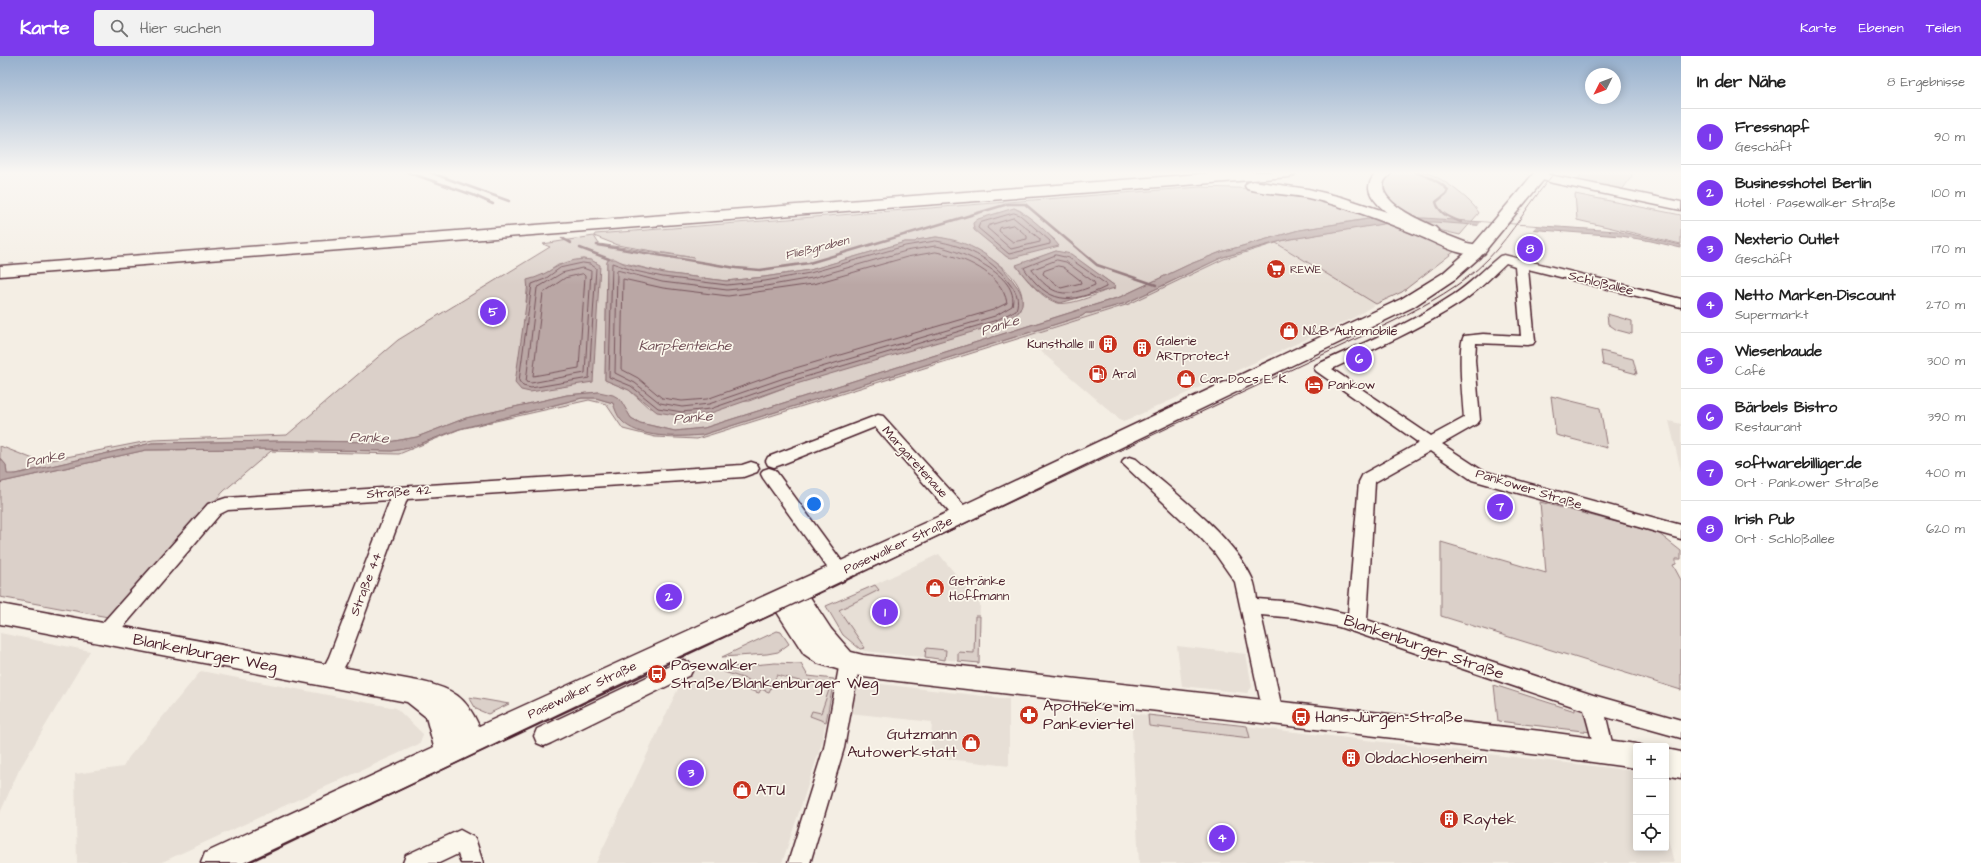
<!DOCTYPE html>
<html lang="de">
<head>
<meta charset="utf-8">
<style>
	body { margin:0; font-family:"Architects Daughter",sans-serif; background:#f2f2f2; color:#222 }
	.controls { position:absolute; right:12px; bottom:12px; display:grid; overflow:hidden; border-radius:4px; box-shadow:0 2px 10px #0003 }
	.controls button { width:36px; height:36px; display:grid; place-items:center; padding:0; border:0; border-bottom:1px solid #e0e0e0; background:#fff; color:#222; font:20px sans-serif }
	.compass { position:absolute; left:1585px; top:12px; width:36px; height:36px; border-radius:50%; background:#fff; box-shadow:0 2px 10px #0003; rotate:228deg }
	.you { position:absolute; left:814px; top:448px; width:14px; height:14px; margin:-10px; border:3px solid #fff; border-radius:50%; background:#1a73e8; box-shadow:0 0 0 6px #1a73e833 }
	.badge { display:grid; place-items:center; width:26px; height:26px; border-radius:50%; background:#7c3aed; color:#fff; font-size:13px; font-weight:700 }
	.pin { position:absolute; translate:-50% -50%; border:2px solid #fff; box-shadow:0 1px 4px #0006 }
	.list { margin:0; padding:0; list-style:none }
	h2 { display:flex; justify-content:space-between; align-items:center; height:52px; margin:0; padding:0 16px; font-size:17px }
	h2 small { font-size:13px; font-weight:400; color:#767676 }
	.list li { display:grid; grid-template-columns:26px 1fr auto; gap:12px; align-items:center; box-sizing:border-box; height:56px; padding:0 16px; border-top:1px solid #e0e0e0 }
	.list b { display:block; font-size:15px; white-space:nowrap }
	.list p { margin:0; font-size:13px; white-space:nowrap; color:#767676 }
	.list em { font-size:13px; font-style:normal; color:#767676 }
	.icon { flex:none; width:22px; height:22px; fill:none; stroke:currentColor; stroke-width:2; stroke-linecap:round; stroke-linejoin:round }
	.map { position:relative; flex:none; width:1681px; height:807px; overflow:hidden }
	header { display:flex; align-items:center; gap:24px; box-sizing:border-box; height:56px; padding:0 20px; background:#7c3aed; color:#fff }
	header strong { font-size:19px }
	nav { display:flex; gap:22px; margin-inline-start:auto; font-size:14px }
	.search { width:280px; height:36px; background:#f2f2f2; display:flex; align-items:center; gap:10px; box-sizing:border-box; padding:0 14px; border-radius:4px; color:#767676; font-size:15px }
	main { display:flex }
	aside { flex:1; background:#fff }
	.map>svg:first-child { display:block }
</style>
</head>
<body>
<header>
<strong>Karte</strong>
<div class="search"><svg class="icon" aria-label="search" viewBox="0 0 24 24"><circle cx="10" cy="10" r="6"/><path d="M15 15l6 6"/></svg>Hier suchen</div>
<nav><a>Karte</a><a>Ebenen</a><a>Teilen</a></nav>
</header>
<main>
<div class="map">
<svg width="1681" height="807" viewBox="0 0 1681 807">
	<rect width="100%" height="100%" fill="#f4eee4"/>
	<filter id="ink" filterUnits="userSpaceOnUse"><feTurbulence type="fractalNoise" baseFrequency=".025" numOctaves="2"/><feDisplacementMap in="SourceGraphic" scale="8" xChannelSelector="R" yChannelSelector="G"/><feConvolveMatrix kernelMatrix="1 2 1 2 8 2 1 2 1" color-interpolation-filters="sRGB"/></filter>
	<g filter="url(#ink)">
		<!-- built -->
		<g fill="#e7dfd6">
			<polygon points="1276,187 1376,248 1353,262 1123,366 1024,281 1129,248 1224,203"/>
			<polygon points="1669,365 1681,368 1681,415"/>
			<polygon points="939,498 980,548 979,607 864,595 856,590 828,551"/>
			<polygon points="0,577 90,595 19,714 0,757"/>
			<polygon points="1177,590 1246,598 1252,631 1247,637 1182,630"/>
			<polygon points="707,608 834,623 821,690 782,807 596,807 685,618"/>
			<polygon points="201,615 396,652 423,678 422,682 419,688 160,807 77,807 75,718 123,711 129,701"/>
			<polygon points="855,625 1009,643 1009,710 930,701 932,666 849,657"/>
			<polygon points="1131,657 1636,715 1636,792 1666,792 1666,774 1674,807 1139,807"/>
		</g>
		<!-- green -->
		<g fill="#dbd0c9" stroke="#92787a" fill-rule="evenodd">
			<path d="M1394 116C1402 116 1422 114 1428 117 1442 122 1472 144 1479 157L1460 179 1430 172 1386 144 1382 126Z"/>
			<polygon points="1583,116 1630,116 1632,120 1622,134 1577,125"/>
			<path d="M1200 131 1269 133 1324 143 1373 162 1299 174 1221 196 1188 209 1120 241 704 372 675 375 640 367 631 362 625 352 599 336 567 339 466 362 417 381 389 386 282 385 152 387 16 418 7 419 6 409 0 402V390L41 406 153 384 287 379 398 284 550 191 543 188 594 180 595 178ZM1014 152 1021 155 1055 184 1007 201 975 174ZM594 180 617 189 695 202 599 188ZM936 181C964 184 1038 219 1019 256L786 331 749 345 649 352 629 334 605 324 607 206 609 203 664 217 726 225 764 221 810 214 905 186H915L917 184ZM1056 195 1081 206 1115 230C1104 236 1071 250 1058 247 1042 243 1026 223 1016 210ZM583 203 597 207 526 246 528 224 539 222 558 209Z"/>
			<polygon points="1575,138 1681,159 1681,188 1577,164"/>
			<path d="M1386 167 1454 193 1455 195 1402 236 1376 248 1276 187 1224 203 1129 248 697 383 655 381 623 373 606 348 589 344 460 373 399 398 271 395 224 435 108 561 0 541V428L2 426 146 394 252 393 392 395 409 392 459 373 582 342H596L613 347C626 384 670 381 702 379L1082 260 1086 257H1091L1126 247 1223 201 1285 184Z"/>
			<polygon points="1607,258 1632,265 1632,278 1617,274 1608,268"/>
			<polygon points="1601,295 1633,303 1637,318 1603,309"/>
			<polygon points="1551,340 1600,352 1607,392 1556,379"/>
			<polygon points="1540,446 1658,477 1681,495 1681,503 1676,503 1676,508 1673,509 1681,524 1681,634 1441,560 1441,486 1546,517"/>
			<polygon points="875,529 879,534 839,554 865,592 860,593 843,579 826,550"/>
			<polygon points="975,560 980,560 979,607 958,605 958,596 974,597"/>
			<polygon points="777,575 781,576 789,588 778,596 767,598 722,601"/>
			<polygon points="926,592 946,594 945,604 925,601"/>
			<polygon points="775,607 801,608 808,620 834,623 826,666 810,660 812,655 821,657 830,631 809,624 807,627 777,619 769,636 761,633 759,637 746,633 749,624 724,616 731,611"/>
			<polygon points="1494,629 1575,655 1575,647 1583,646 1591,676 1498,665"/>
			<polygon points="469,641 509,648 488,658 476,653"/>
			<polygon points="1148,659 1247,670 1250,682 1149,670"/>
		</g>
		<!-- water -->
		<g fill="#baa7a5" stroke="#8d7174">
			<path d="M1014 152C1028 158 1050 178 1059 190L1012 202 1007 201 974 174 973 167 978 163Z"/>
			<path d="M1375 162H1424L1617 175 1681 189V192L1651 185 1621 180 1434 166 1389 167 1285 184 1223 201 1126 247 1091 257H1086L1082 260 702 379C680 381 637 383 621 364 617 359 615 353 613 347L596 342H582L459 373 409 392 392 395 252 393 146 394 2 426 0 428V402L6 409 7 418H16L152 387 282 385 389 386 417 381 466 362 567 339 599 336 613 339 620 343 631 362 640 367 675 375 704 372 1120 241 1188 209 1221 196 1299 174Z"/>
			<path d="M936 181C968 184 998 202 1016 229 1022 236 1025 247 1019 255 1015 262 1005 265 999 268L786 331 711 357 696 359 682 360 657 356 629 334 605 324 607 206 609 203H615L625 208 664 217 726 225 764 221 810 214 905 186H915L917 184Z"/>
			<path d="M1056 195 1071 198 1115 230V232L1060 247C1042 241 1027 225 1016 209Z"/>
			<path d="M583 203 591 204 600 209 593 326 530 336 521 334 515 327 528 235 527 224C550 219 557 205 583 203Z"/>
		</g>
		<!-- pier -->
		<polygon fill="#f4eee4" points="1481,166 1536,170 1532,175 1477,171"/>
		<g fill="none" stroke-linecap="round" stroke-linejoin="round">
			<!-- shore -->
			<g stroke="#77555c" stroke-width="1">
				<polygon points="1014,157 1020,159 1050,185 1050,188 1009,198 978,172 980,167"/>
				<polygon points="1014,162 1040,183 1040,186 1011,193 987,172 988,170"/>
				<polygon points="1014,169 1027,180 1027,183 1013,186 999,175 1000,172"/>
				<path d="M936 185C965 190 991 202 1009 226 1016 235 1020 243 1016 254L997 264 785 327 710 353 682 356 658 352 631 330 609 321 612 207 635 215 663 221 727 229 765 225 810 217 905 190Z"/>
				<path d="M936 190C959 194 1021 219 1012 250L995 260 784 322 709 348 682 351 660 347 635 327 615 317 617 214 662 226 727 234 766 230 812 222 906 195Z"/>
				<path d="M936 196C963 201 1002 217 1007 247L993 254 782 316 707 343 682 345 662 342 638 322 621 313 623 223 663 232 728 240 813 228 907 201Z"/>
				<path d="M1056 199 1069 202 1106 228V231C1069 249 1048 248 1024 212Z"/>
				<path d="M1057 204 1066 206 1094 226 1095 229C1065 242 1053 241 1032 214Z"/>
				<polygon points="583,207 590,208 596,212 589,322 531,332 523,330 519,325 532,228 545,223 560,212"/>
				<polygon points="1058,210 1063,211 1080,224 1081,227 1061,232 1043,218 1044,215"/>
				<polygon points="583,212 591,215 585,317 531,327 526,326 537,232 562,217"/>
				<polygon points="583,218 585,220 579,312 533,320 543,237 565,222"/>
			</g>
			<!-- stream -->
			<g stroke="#8d7174" stroke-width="2.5">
				<polyline points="407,116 473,139 493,148"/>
				<polyline points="429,116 509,145"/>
				<path d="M1414 116C1427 120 1438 124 1448 134L1446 138 1436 146C1439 158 1451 162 1461 166"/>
				<polyline points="562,182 571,187"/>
				<polyline points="597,189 736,212 760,214 809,207 1008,148 1025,148 1097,209 1156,229"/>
				<polyline points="580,192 609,203"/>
			</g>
			<defs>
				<g id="minor">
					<polygon points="1540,117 1681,146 1681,154 1553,127 1536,122 1534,120 1536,118"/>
					<path d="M1504 199 1681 243V251L1528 213 1535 285 1533 288 1528 289 1476 287 1475 304 1480 364 1477 368 1442 388 1483 415 1681 469V483L1472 424 1430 395 1375 426 1367 564 1593 639 1681 664V682L1606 661 1614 695 1611 702 1604 705 1597 702 1584 654 1339 571 1295 562 1261 559 1283 657 1280 664 1273 666 1266 664 1263 657 1235 526 1214 496 1200 481 1122 407 1124 403 1130 401 1136 403C1171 434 1232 479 1252 522 1255 528 1256 536 1257 543L1295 546 1348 558 1359 426 1363 418 1419 387 1316 315 1314 312 1316 309C1361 288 1408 269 1450 241 1468 230 1483 214 1500 200ZM1506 207 1515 210 1521 280 1483 278 1464 280C1457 291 1463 346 1464 362L1431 380 1332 313C1375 292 1420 273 1460 247 1477 236 1491 221 1506 207Z"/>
					<polygon points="878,359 883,360 968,454 970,459 968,464 962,465 956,464 875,371 780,409 774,411 768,409 766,405 768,401"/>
					<polygon points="751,406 757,408 759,412 757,416 743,421 407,443 348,604 336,626 329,629 322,626 319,620 329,601 390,444 228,454 220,458 112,584 105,586 98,584 96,578 98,572 208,448 226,442 742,409"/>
					<polygon points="769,412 775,414 846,511 849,516 846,521 840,523 834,521 763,422 761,418 763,414"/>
					<polygon points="850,598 857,600 860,606 844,692 810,807 788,807 824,692 840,606 843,600"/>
					<polygon points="683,604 690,607 693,613 690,619 551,687 544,690 537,687 534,680 537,673"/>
					<polygon points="460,774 475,782 483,807 461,807 458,798 439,807 403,807 406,799"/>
				</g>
				<g id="major">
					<path d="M1377 116H1392C1390 119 1385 123 1384 126 1377 146 1422 165 1435 171L1438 174 1435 177C1419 181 1370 151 1369 132 1369 125 1373 121 1377 116Z"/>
					<path d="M1535 116H1550L1480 201 1455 223 1413 251 810 541 831 573 851 596 863 599 1541 675 1636 688 1642 690H1636V712L1541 699 863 621 817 607 804 598 777 556 660 609 246 807H201L205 797 434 691 426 661 407 646 0 568V548L423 626C453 633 466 641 479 670L955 453 1401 243 1443 217 1468 195Z"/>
					<polygon points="1666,693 1681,696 1681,722 1666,719"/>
				</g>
				<g id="highway">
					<polygon points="1226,116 1297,116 1294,119 1289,121 0,220 0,210"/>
					<path d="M1253 125 1308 133 1341 141 1393 158 1467 187 1484 190 1487 194 1484 198C1462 203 1435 186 1415 178 1380 164 1344 150 1308 142 1288 138 1267 138 1247 133L1245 130 1247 127Z"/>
				</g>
			</defs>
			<!-- minor casing -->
			<use href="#minor" stroke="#4a1f2b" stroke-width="3"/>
			<!-- major casing -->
			<use href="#major" stroke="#4a1f2b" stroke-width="3"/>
			<!-- highway casing -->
			<use href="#highway" stroke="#4a1f2b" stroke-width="3"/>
			<!-- minor -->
			<use href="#minor" fill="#fbf7ec" fill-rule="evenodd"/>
			<!-- major -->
			<use href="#major" fill="#fbf7ec" fill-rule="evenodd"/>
			<!-- highway -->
			<use href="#highway" fill="#fbf7ec" fill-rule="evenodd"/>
			<!-- tram-far1 -->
			<path stroke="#4a1f2b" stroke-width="1" d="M852 521 1394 265C1427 248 1462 230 1488 203 1513 177 1531 144 1555 116"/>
			<!-- tram -->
			<polyline stroke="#4a1f2b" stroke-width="1.5" points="245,807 854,520"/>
		</g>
	</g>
	<!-- sky -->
	<linearGradient id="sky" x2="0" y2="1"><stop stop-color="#95afcd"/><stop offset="0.51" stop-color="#faf7f3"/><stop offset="1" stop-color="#faf7f3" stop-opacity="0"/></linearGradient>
	<rect width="1681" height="229" fill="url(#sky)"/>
	<!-- icons -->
	<defs>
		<symbol id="supermarket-disc" viewBox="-11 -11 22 22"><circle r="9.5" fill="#c8321e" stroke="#fbf7ec"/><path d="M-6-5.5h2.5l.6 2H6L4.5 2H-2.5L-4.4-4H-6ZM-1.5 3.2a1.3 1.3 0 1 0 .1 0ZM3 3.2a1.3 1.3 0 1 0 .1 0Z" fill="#fff"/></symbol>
		<symbol id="shop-disc" viewBox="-11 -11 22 22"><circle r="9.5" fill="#c8321e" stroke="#fbf7ec"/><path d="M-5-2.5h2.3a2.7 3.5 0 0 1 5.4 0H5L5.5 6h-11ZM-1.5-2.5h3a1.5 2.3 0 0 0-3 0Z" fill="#fff"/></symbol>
		<symbol id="building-disc" viewBox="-11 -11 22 22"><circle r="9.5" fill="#c8321e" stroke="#fbf7ec"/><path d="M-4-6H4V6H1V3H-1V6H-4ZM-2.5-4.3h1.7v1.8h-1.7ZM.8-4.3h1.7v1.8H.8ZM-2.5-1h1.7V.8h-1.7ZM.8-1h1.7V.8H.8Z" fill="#fff"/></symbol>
		<symbol id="fuel-disc" viewBox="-11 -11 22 22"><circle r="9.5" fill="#c8321e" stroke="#fbf7ec"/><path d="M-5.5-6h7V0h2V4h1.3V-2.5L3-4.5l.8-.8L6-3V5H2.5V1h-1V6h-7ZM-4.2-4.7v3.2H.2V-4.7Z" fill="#fff"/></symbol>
		<symbol id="hotel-disc" viewBox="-11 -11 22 22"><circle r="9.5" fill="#c8321e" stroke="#fbf7ec"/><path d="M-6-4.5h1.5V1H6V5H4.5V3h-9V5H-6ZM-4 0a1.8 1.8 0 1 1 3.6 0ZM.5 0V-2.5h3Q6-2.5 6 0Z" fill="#fff"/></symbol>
		<symbol id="bus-disc" viewBox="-11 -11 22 22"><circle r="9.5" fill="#c8321e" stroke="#fbf7ec"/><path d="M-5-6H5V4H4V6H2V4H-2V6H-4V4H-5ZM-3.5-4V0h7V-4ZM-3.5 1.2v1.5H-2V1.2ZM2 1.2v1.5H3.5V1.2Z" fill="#fff"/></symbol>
		<symbol id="pharmacy-disc" viewBox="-11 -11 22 22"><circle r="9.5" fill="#c8321e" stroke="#fbf7ec"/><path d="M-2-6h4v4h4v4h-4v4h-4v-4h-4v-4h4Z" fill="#fff"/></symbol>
	</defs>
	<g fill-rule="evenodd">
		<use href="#supermarket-disc" x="1265" y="202" width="22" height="22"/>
		<use href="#shop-disc" x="1278" y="264" width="22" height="22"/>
		<use href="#building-disc" x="1097" y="277" width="22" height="22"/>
		<use href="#building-disc" x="1131" y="281" width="22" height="22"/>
		<use href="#fuel-disc" x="1087" y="307" width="22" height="22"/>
		<use href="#shop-disc" x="1175" y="312" width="22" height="22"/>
		<use href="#hotel-disc" x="1303" y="318" width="22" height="22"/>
		<use href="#shop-disc" x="924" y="521" width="22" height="22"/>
		<use href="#bus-disc" x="646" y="607" width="22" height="22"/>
		<use href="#pharmacy-disc" x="1018" y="648" width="22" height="22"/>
		<use href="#bus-disc" x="1290" y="650" width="22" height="22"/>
		<use href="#shop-disc" x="960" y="676" width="22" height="22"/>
		<use href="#building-disc" x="1340" y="691" width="22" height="22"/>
		<use href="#shop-disc" x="731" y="723" width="22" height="22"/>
		<use href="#building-disc" x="1438" y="752" width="22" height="22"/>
	</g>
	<g text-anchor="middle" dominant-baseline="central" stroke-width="3.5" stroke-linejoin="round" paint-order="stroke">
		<!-- far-poi labels -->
		<g font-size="11" fill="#4a1f2b" stroke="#fbf7ec" text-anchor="start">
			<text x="1290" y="213">REWE</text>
		</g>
		<!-- far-water labels -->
		<g font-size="12" font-style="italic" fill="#714f56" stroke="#fbf7ec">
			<text transform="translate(817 192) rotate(-14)">Fließgraben</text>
		</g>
		<!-- street labels -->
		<g font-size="13" fill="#4a1f2b" stroke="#fbf7ec">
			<text transform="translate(1601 227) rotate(14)">Schloßallee</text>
			<text transform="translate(915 406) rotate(48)">Margaretenaue</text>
			<text transform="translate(1529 433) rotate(17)">Pankower Straße</text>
			<text transform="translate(399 436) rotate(-4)">Straße 42</text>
			<text transform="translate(898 489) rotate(-25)">Pasewalker Straße</text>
			<text transform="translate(366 528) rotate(-69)">Straße 44</text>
			<text transform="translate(582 634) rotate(-25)">Pasewalker Straße</text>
		</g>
		<!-- poi labels -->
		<g font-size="13" fill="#4a1f2b" stroke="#fbf7ec" text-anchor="start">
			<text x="1303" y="275">N&amp;B Automobile</text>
			<text x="1156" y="285">Galerie<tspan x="1156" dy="15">ARTprotect</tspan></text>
			<text x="1094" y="288" text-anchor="end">Kunsthalle 111</text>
			<text x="1112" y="318">Aral</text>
			<text x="1200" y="323">Car Docs E. K.</text>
			<text x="1328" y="329">Pankow</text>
			<text x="949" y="525">Getränke<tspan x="949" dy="15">Hoffmann</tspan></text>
		</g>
		<!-- water labels -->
		<g font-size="14" font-style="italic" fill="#714f56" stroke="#fbf7ec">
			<text transform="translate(1000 270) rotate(-17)">Panke</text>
			<text x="685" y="290">Karpfenteiche</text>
			<text transform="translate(693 362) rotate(-5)">Panke</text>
			<text transform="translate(369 382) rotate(3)">Panke</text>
			<text transform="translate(45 403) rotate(-13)">Panke</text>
		</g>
		<!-- near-street labels -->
		<g font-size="16" fill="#4a1f2b" stroke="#fbf7ec">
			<text transform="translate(1424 591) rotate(19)">Blankenburger Straße</text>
			<text transform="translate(205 597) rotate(11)">Blankenburger Weg</text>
		</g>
		<!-- near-poi labels -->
		<g font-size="16" fill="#4a1f2b" stroke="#fbf7ec" text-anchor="start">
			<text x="671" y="609">Pasewalker<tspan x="671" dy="18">Straße/Blankenburger Weg</tspan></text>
			<text x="1043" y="650">Apotheke im<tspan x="1043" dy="18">Pankeviertel</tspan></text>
			<text x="1315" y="661">Hans-Jürgen-Straße</text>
			<text x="957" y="678" text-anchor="end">Gutzmann<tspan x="957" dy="18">Autowerkstatt</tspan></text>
			<text x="1365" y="702">Obdachlosenheim</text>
			<text x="756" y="734">ATU</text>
			<text x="1463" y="763">Raytek</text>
		</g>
	</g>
</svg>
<div class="controls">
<button>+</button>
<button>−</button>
<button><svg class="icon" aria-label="locate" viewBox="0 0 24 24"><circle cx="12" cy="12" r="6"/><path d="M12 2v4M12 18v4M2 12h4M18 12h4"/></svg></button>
</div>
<svg class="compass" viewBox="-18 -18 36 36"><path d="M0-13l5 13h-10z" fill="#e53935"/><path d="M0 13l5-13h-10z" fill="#767676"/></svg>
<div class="you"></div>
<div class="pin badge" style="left:885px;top:556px">1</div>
<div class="pin badge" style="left:669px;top:541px">2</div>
<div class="pin badge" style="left:691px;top:717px">3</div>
<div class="pin badge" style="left:1222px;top:782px">4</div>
<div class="pin badge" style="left:493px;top:256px">5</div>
<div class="pin badge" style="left:1359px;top:303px">6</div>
<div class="pin badge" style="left:1500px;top:451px">7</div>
<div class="pin badge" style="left:1530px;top:193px">8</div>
</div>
<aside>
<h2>In der Nähe<small>8 Ergebnisse</small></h2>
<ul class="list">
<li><span class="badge">1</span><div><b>Fressnapf</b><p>Geschäft</p></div><em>90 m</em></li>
<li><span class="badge">2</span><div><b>Businesshotel Berlin</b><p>Hotel · Pasewalker Straße</p></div><em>100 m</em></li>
<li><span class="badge">3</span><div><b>Nexterio Outlet</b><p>Geschäft</p></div><em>170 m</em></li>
<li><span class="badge">4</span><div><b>Netto Marken-Discount</b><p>Supermarkt</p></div><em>270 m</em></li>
<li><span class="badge">5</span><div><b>Wiesenbaude</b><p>Café</p></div><em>300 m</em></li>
<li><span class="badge">6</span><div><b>Bärbels Bistro</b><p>Restaurant</p></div><em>390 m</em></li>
<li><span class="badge">7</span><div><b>softwarebilliger.de</b><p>Ort · Pankower Straße</p></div><em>400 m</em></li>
<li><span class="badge">8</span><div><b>Irish Pub</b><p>Ort · Schloßallee</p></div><em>620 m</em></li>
</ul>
</aside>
</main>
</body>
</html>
